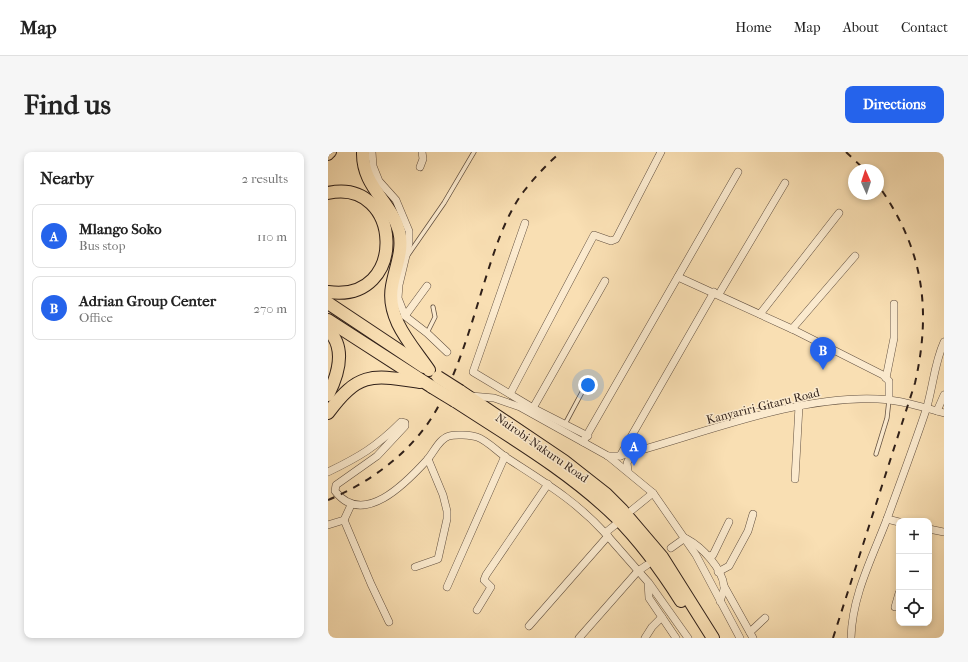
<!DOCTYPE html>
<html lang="en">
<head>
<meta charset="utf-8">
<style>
	body { margin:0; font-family:"IM FELL French Canon",serif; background:#f6f6f6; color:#222 }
	.controls { position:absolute; right:12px; bottom:12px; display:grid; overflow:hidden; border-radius:8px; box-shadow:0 2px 6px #0003 }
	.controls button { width:36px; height:36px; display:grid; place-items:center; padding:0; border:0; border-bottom:1px solid #e0e0e0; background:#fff; color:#222; font:20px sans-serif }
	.compass { position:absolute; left:520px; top:12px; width:36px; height:36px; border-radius:50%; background:#fff; box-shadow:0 2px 6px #0003; rotate:357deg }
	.you { position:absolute; left:260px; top:233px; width:14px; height:14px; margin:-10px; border:3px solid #fff; border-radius:50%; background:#1a73e8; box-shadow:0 0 0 6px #1a73e833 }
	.badge { display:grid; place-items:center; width:26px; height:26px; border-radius:50%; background:#2563eb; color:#fff; font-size:13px; font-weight:700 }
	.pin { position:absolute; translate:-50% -33px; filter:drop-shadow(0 1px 2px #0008) }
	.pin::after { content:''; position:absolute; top:21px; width:14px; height:12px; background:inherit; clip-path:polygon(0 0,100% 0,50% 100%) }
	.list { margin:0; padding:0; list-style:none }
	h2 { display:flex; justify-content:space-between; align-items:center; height:52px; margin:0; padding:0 16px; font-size:17px }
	h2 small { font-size:13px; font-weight:400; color:#767676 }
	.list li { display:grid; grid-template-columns:26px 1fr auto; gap:12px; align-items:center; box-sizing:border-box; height:64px; margin:0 8px 8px; padding:0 8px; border:1px solid #e0e0e0; border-radius:8px }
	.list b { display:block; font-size:15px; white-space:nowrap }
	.list p { margin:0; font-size:13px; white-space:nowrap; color:#767676 }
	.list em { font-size:13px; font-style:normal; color:#767676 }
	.icon { flex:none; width:22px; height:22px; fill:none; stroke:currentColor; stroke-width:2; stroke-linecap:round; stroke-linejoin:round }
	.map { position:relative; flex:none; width:616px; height:486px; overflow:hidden; border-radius:8px }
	header { display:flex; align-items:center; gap:24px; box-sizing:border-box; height:56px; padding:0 20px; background:#fff; border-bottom:1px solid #e0e0e0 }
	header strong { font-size:19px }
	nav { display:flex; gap:22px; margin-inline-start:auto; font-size:14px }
	.intro { display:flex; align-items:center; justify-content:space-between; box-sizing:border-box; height:96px; padding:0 24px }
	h1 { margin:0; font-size:28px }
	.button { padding:10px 18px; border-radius:8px; background:#2563eb; color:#fff; font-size:14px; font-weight:700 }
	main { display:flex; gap:24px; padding:0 24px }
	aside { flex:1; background:#fff; border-radius:8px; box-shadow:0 2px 6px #0003 }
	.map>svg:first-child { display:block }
</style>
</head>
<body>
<header>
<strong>Map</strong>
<nav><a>Home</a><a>Map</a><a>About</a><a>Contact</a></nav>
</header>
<div class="intro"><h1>Find us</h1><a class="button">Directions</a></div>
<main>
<aside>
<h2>Nearby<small>2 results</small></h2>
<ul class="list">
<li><span class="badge">A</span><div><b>Mlango Soko</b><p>Bus stop</p></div><em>110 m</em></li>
<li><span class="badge">B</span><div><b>Adrian Group Center</b><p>Office</p></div><em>270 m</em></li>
</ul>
</aside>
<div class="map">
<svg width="616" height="486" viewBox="0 0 616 486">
	<rect width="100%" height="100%" fill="#f9dfb3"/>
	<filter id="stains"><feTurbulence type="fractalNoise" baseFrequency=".005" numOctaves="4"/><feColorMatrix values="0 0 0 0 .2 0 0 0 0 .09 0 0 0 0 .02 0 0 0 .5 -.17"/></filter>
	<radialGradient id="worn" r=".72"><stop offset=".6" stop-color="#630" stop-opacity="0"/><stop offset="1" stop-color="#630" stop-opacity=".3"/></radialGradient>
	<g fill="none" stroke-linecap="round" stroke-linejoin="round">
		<defs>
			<g id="lane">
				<polyline points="80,103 116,51 146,0"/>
				<polyline points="99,181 107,165 105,155"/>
				<polyline points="237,272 260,229"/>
				<polyline points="548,302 559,266 561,248"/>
			</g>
			<g id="street">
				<polyline points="44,0 45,14 51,29 68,48 81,79 81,91 71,133 70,146 77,164 99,181 119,200"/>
				<polyline points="92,15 95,7 94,0"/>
				<polyline points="197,71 145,220 205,256 260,284"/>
				<polyline points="350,125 464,177 555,223 561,229 561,248"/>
				<polyline points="391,142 457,31"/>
				<polyline points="432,162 511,61"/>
				<polyline points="77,164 99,134"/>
				<polyline points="464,177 527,104"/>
				<polyline points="558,226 566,186 566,152"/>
				<polyline points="182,242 266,83 283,89 288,87 333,0"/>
				<polyline points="143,244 166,246 192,255 280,304 325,341 368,403 412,486"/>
				<polyline points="205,256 277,129"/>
				<polyline points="609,259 616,243"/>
				<polyline points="255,290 410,20"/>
				<path d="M280 304H292C372 283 467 243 550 247 572 248 595 255 616 261"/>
				<polyline points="292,304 386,140"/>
				<polyline points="300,319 299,311 304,301"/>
				<path d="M0 320C31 305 48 295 73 270L77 271V274L49 304 8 333 7 339C35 376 78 331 99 308 106 300 111 287 121 284 127 282 143 283 149 285 158 288 168 298 176 304 214 329 246 347 277 381"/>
				<polyline points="467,327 471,254"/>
				<polyline points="304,358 325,341"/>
				<polyline points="559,367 571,370"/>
				<polyline points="16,368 43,432 61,470"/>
				<polyline points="0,373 16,368 23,353"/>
				<polyline points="287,373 277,381 320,430 321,446 348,486"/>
				<polyline points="601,377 616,380"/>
				<path d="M359 387C374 395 394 416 396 434 397 438 393 445 392 449"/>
				<polyline points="343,396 357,386"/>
				<polyline points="381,404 385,403 401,370"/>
				<polyline points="87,415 110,407 119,367 119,359 115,343 100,307"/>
				<polyline points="390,420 401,414 420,379 425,362"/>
				<polyline points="321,431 360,486"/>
				<polyline points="396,434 425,486"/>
				<polyline points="119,435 177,304"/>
				<polyline points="567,455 571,441"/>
				<polyline points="149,458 163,435 156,428 158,423 220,332"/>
				<polyline points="201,474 280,384"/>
				<polyline points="422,480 437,466"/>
				<polyline points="251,486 310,419 319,413"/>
				<polyline points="317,486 324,475 334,465"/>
				<path d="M523 486C524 444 544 406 559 367 572 331 586 294 598 258 605 236 606 212 616 190"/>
			</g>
			<polyline id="primary" points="0,3 3,0"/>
			<g id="highway">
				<path d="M35 0C34 35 63 49 71 79 76 98 67 116 64 134 58 167 84 193 101 218"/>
				<path d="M0 41C75 25 81 152 0 140"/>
				<polyline points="0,151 96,215"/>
				<polyline points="0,168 104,235"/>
				<path d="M0 178C19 196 10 223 0 243"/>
				<polyline points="132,239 236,309 278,342 294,358 334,405 385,486"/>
				<path d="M127 249C182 285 241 319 288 365 313 390 334 419 353 449"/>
				<path d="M0 261C31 219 44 223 92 230"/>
			</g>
		</defs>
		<!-- lane casing -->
		<use href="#lane" stroke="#625040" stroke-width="5"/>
		<!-- street casing -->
		<use href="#street" stroke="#625040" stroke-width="8"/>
		<!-- primary casing -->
		<use href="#primary" stroke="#302019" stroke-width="12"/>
		<!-- highway casing -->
		<use href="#highway" stroke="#302019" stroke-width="14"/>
		<!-- lane -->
		<use href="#lane" stroke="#fbeace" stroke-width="3.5"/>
		<!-- street -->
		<use href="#street" stroke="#fbeace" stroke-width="7"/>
		<!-- primary -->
		<use href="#primary" stroke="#f9dfb3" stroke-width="10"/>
		<!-- highway -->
		<use href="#highway" stroke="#f9dfb3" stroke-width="12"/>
		<!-- rail -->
		<g stroke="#302019" stroke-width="2" stroke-dasharray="7 7" stroke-linecap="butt">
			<polyline points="518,0 537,18"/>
			<path d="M0 348C44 330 89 296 111 253 133 212 145 166 159 122 168 94 178 63 196 39 207 25 219 12 233 0"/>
			<path d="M505 486 587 231C604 156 595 96 550 33"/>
		</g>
		<defs>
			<g id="highway-bridge">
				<polyline points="110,225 132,239"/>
				<polyline points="104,235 127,249"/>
			</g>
		</defs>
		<!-- highway-bridge casing -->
		<use href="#highway-bridge" stroke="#302019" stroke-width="14" stroke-linecap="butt"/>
		<!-- highway-bridge -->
		<use href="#highway-bridge" stroke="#f9dfb3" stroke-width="12"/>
	</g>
	<g text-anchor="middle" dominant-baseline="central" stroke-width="3" stroke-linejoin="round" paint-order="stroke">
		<!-- street labels -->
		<g font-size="12" fill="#302019" stroke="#fbeace">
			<text transform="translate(435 254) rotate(-14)">Kanyariri-Gitaru Road</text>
			<text transform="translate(214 296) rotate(35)">Nairobi-Nakuru Road</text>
		</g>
	</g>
	<rect width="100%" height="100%" filter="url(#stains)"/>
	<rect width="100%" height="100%" fill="url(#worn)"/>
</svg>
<div class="controls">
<button>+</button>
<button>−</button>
<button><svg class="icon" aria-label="locate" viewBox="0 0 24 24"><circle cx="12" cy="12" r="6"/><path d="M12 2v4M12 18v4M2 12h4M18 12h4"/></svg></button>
</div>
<svg class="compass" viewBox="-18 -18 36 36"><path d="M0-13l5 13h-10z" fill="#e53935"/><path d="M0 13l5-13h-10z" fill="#767676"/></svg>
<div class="you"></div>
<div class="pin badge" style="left:306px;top:314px">A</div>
<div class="pin badge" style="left:495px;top:218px">B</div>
</div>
</main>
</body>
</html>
